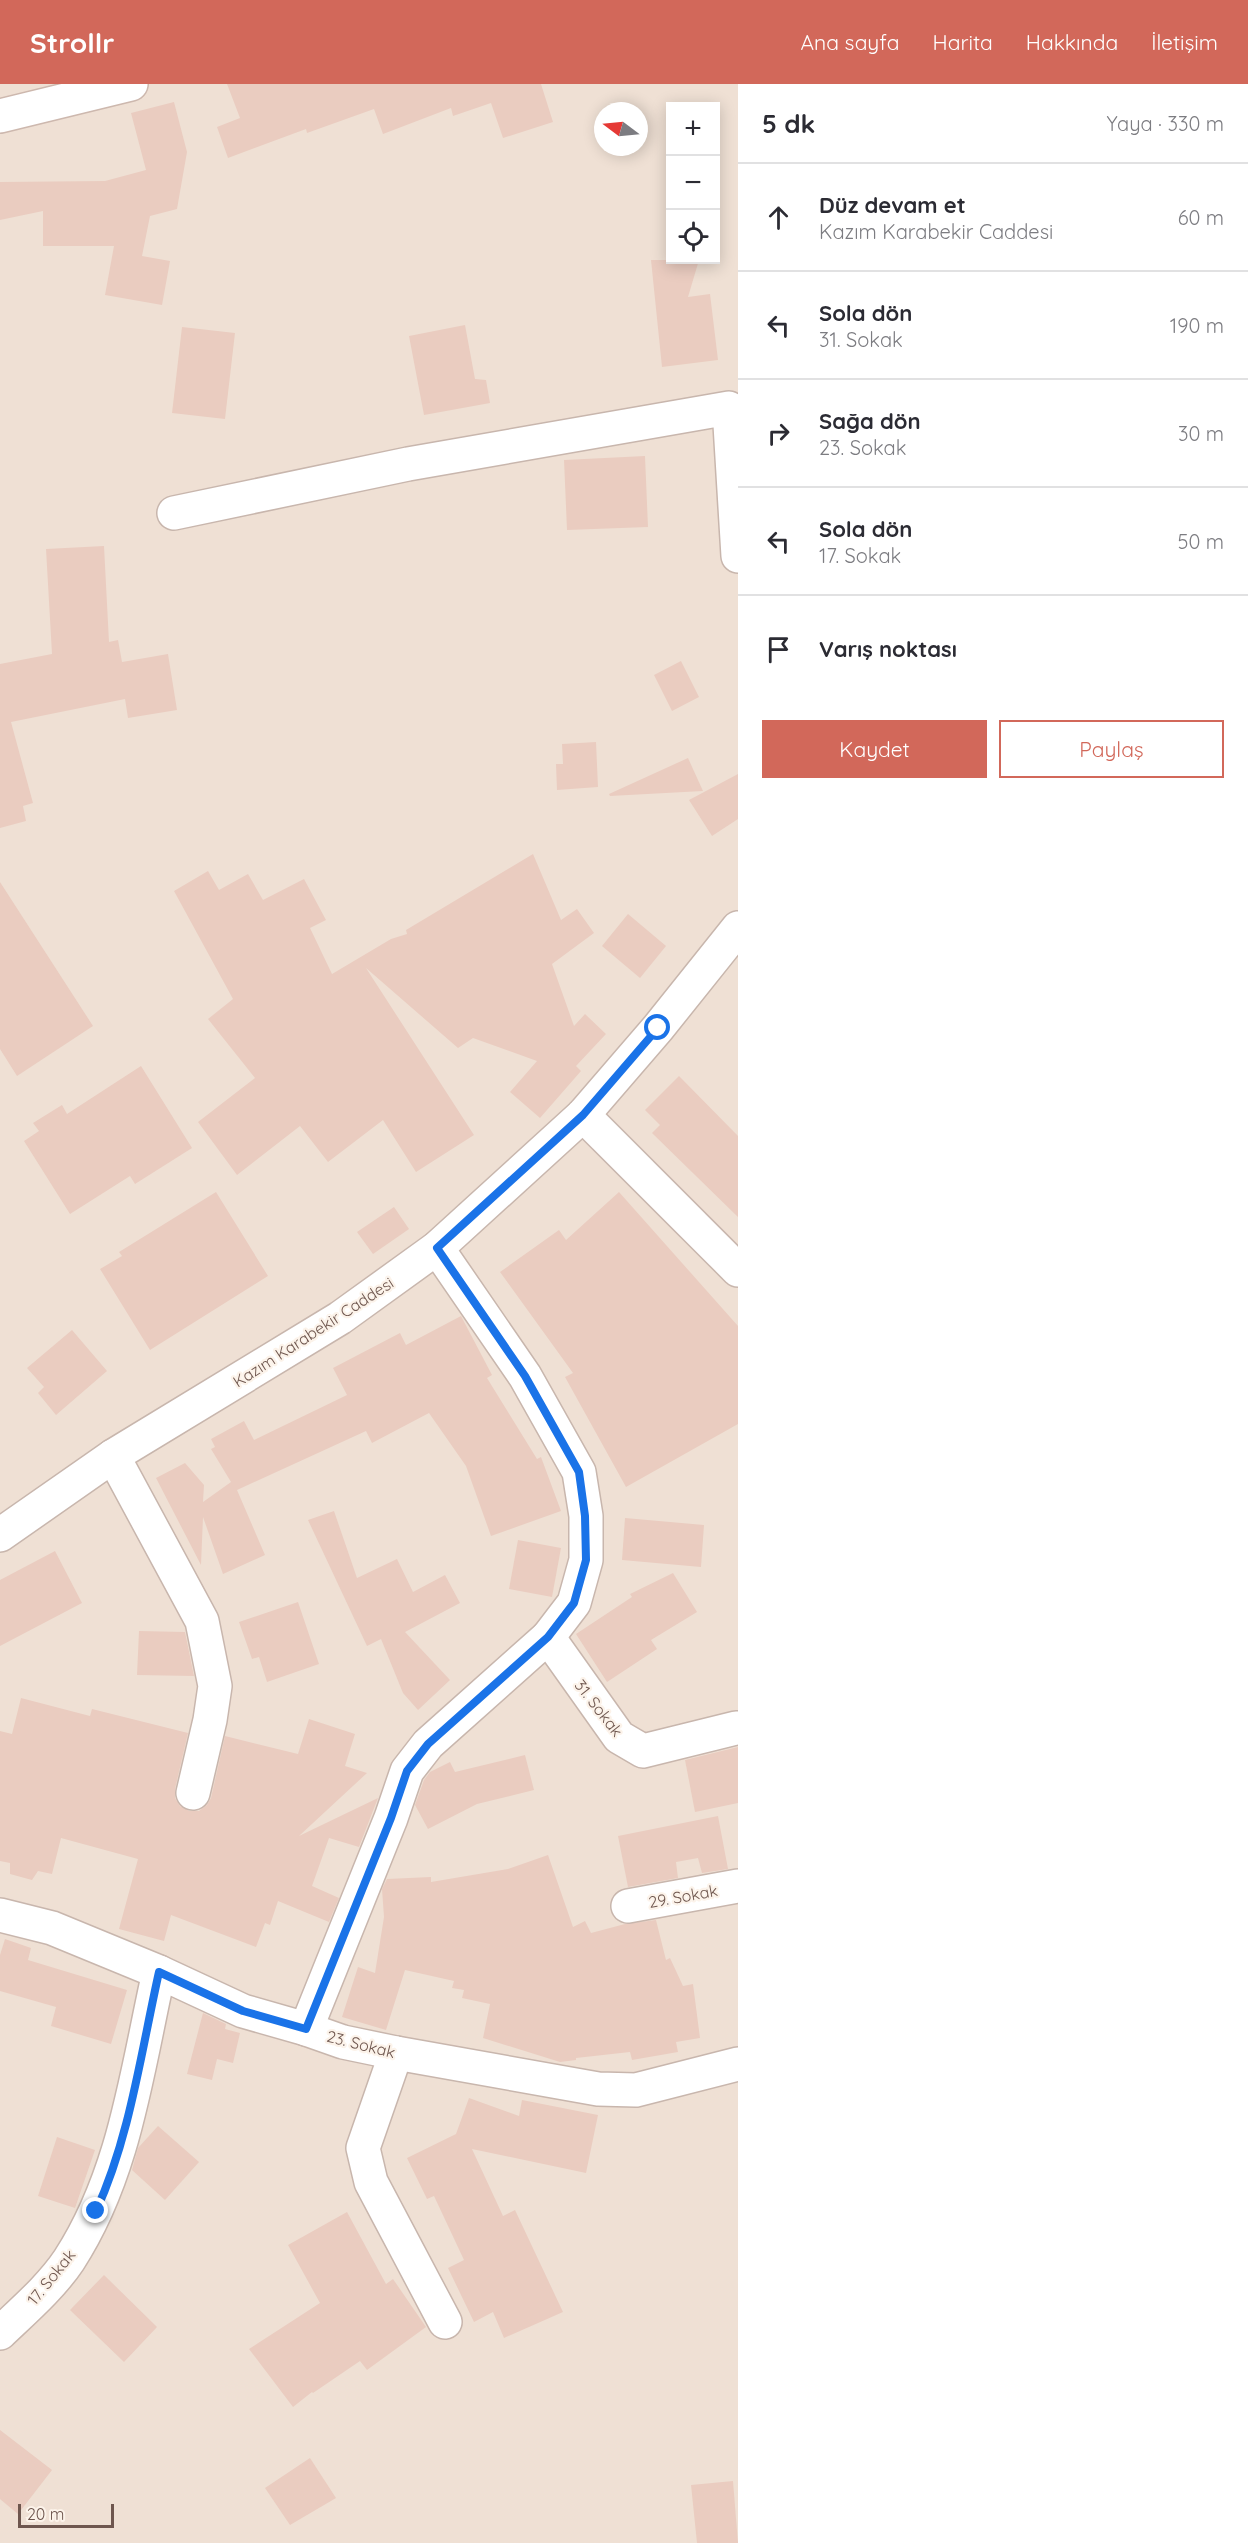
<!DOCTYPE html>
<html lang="tr">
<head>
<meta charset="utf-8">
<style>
	body { margin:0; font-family:Quicksand,sans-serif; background:#f7f7f7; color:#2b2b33 }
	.controls { position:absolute; right:18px; top:18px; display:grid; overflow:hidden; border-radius:0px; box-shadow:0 3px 15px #0003 }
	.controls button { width:54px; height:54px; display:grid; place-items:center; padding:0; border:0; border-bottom:2px solid #e1e1e2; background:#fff; color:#2b2b33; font:30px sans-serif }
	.compass { position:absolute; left:594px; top:18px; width:54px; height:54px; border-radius:50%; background:#fff; box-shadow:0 3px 15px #0003; rotate:286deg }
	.scale { position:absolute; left:18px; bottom:15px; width:96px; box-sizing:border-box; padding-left:6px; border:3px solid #6e564e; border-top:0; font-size:16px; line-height:21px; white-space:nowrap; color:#6e564e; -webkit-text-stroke:4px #fcf3ea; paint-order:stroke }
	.stop { position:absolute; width:18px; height:18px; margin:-14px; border:4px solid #1a73e8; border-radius:50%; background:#fff }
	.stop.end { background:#1a73e8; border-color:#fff; box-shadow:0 2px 6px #0008 }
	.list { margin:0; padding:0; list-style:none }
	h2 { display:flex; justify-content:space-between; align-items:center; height:78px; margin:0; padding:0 24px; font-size:26px }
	h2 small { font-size:20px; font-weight:400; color:#7c7c81 }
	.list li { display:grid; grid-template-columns:39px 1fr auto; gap:18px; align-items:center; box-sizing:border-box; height:108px; padding:0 24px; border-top:2px solid #e1e1e2 }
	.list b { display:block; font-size:22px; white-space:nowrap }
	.list p { margin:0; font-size:20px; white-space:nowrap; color:#7c7c81 }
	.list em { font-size:20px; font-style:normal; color:#7c7c81 }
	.actions { display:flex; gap:12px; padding:18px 24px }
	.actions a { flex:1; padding:14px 0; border:2px solid #d2685a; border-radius:0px; text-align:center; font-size:21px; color:#d2685a }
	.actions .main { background:#d2685a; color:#fff }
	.icon { flex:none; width:33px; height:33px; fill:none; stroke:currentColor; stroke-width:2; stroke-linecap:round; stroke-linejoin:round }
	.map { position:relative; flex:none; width:738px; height:2459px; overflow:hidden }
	header { display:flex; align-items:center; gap:36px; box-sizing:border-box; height:84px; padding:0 30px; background:#d2685a; color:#fff }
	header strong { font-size:28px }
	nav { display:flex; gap:33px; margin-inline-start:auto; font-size:21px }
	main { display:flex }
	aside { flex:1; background:#fff }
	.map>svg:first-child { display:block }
</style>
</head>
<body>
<header>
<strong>Strollr</strong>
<nav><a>Ana sayfa</a><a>Harita</a><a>Hakkında</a><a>İletişim</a></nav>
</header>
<main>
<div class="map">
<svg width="738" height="2459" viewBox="0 0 738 2459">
	<rect width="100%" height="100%" fill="#f9efe5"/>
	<!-- residential -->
	<path fill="#efe0d4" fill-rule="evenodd" d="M0 0H738V2459H0ZM670 22H716V176H670ZM603 27H639V63H603Z"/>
	<!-- building -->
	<g fill="#eaccc0">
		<polygon points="227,0 541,0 553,38 503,54 491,19 453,32 451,24 383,50 374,25 307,49 306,45 228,74 217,43 240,34"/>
		<polygon points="174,18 187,68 177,125 150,132 142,172 170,177 162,221 105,211 114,162 43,162 43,127 0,136 0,98 105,97 146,86 131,29"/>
		<polygon points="651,176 699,176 688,213 710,210 718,276 662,283"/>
		<polygon points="465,241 475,295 486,296 490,319 424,331 409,252"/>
		<polygon points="182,243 235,249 225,335 172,329"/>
		<polygon points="645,372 648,443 567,446 564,376"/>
		<polygon points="104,462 109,558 118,556 122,578 168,570 177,626 128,634 125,615 11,638 33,719 23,722 26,737 0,744 0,580 52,570 46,465"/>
		<polygon points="681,577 699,613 672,627 654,591"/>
		<polygon points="596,658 598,703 557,706 556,680 563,680 562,660"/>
		<polygon points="688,674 703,707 610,712 609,710"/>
		<polygon points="738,690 738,735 712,752 689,716"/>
		<polygon points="533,770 561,836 577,825 594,849 552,880 574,942 585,930 606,950 576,982 581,987 540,1034 510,1008 537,977 473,954 458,964 366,884 474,1051 416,1088 383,1036 328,1078 300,1042 237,1091 198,1038 255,994 208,935 233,915 174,807 208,787 219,806 248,790 263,816 304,795 326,836 310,844 332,890 391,855 407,850 406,846"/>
		<polygon points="0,798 93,942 17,992 0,965"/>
		<polygon points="628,830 666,862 640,894 602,862"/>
		<polygon points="141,982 192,1064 135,1100 130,1092 70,1130 24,1057 39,1047 33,1039 62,1021 67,1030"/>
		<polygon points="679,992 738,1052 738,1133 652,1049 660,1041 645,1026"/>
		<polygon points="216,1108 268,1192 150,1266 100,1185 122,1172 119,1168"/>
		<polygon points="619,1108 738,1242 738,1340 626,1403 565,1293 573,1289 500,1188 559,1146 566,1156"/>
		<polygon points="394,1123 409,1145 373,1170 357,1148"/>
		<polygon points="461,1232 492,1291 487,1294 537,1375 541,1373 561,1427 491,1452 466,1382 429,1329 372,1359 366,1347 237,1406 265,1471 223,1490 203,1433 201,1481 156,1394 185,1379 204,1401 203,1418 231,1398 211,1365 215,1363 211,1355 244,1337 254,1356 347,1311 333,1284 400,1249 406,1261"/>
		<polygon points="72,1246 107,1287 56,1331 38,1309 44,1303 27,1284"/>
		<polygon points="334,1427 357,1494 397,1475 413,1508 445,1491 460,1519 405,1548 450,1596 418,1626 403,1609 381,1555 367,1562 308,1436"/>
		<polygon points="625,1434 704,1441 701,1483 622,1476"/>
		<polygon points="518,1456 561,1464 552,1513 509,1505"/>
		<polygon points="55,1467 82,1519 0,1562 0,1496"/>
		<polygon points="673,1489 697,1528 651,1556 657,1565 607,1598 576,1550 632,1513 630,1510"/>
		<polygon points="298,1518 319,1580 267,1598 259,1573 252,1575 239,1538"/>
		<polygon points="139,1547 185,1548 194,1592 137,1591"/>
		<polygon points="21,1614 90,1632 92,1625 188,1649 175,1705 175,1714 180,1722 189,1727 199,1727 207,1721 211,1714 225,1652 298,1670 309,1635 355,1650 345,1682 367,1689 299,1752 378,1714 359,1763 329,1754 312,1802 339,1814 329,1838 278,1817 270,1841 265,1839 256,1863 171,1831 164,1857 119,1845 138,1775 61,1754 52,1790 38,1787 32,1796 10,1790 10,1779 0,1777 0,1647 12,1650"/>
		<polygon points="738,1663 738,1719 695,1728 685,1676"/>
		<polygon points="525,1671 534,1706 477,1720 428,1745 415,1721 424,1696 430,1688 450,1678 455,1688"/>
		<polygon points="718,1732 728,1785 702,1789 698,1774 676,1778 678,1794 628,1803 618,1752"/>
		<polygon points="548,1771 573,1843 585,1837 591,1849 625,1840 656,1836 666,1876 670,1874 683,1902 693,1900 700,1954 676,1958 678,1968 632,1976 630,1968 576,1974 576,1976 560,1978 483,1954 490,1920 462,1914 464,1906 452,1904 454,1897 405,1886 386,1946 342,1933 358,1883 375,1889 384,1833 382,1805 387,1795 431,1793 431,1798 508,1785"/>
		<polygon points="5,1855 31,1864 28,1876 127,1906 111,1960 51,1942 56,1923 0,1907 0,1871"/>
		<polygon points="203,1929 226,1940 225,1945 240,1949 233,1979 217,1975 212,1996 187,1990"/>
		<polygon points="469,2014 519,2032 522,2016 598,2031 586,2089 472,2065 503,2132 515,2126 563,2228 504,2254 493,2228 474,2238 448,2184 464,2176 434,2112 427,2115 407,2074 456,2050"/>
		<polygon points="158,2042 199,2078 165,2116 132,2086 138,2064"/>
		<polygon points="57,2053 95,2066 75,2124 38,2112"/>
		<polygon points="347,2128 386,2200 393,2195 426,2243 367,2286 360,2277 313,2309 312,2308 293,2323 249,2265 320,2219 288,2161"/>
		<polygon points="104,2191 157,2243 124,2278 70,2226"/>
		<polygon points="0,2346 52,2386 18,2430 0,2415"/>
		<polygon points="310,2374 336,2414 290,2441 265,2404"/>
		<polygon points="733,2397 738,2459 697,2459 691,2401"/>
	</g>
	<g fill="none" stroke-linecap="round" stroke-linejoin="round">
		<defs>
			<g id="street">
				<polyline points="174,429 408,380 729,324 738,472"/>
				<polyline points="583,1031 738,1186"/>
				<polyline points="113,1372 202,1537 215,1602 210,1636 193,1709"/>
				<polyline points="0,1451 113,1372 340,1234 437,1164 583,1031 658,944 738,844"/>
				<polyline points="548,1553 619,1653 643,1667 736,1644"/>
				<polyline points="628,1822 738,1802"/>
				<polyline points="0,1831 52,1844 159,1888 243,1927 306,1945 343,1958 396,1969 598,2005 636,2006 738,1980"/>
				<polyline points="306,1945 391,1734 407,1687 428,1660 548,1553 574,1519 586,1476 586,1432 579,1388 525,1292 437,1164"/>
				<polyline points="396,1969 363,2064 371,2098 445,2238"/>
				<path d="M0 2249C23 2227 51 2203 69 2176 125 2090 137 1986 159 1888"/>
			</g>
			<polyline id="secondary" points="0,32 131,0"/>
		</defs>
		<!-- street casing -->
		<use href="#street" stroke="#c8b6ad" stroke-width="36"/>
		<!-- secondary casing -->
		<use href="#secondary" stroke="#cdb8ae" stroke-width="36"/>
		<!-- street -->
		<use href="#street" stroke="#fff" stroke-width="33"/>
		<!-- secondary -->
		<use href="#secondary" stroke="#fff" stroke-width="33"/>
	</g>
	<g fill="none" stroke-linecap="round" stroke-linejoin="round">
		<!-- route -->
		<path stroke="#1a73e8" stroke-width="8" d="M96 2127C130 2053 141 1968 159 1888L243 1927 306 1945 391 1734 407 1687 428 1660 548 1553 574 1519 586 1476 585 1432 579 1388 525 1292 437 1164 583 1031 658 944"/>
	</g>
	<g text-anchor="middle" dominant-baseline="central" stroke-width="4.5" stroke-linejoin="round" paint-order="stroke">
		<!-- street labels -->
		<g font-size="16" fill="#6e564e" stroke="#fcf3ea">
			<text transform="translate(313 1248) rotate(-33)">Kazım Karabekir Caddesi</text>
			<text transform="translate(599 1624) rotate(52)">31. Sokak</text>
			<text transform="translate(683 1812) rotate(-10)">29. Sokak</text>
			<text transform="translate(361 1960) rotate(14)">23. Sokak</text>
			<text transform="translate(51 2193) rotate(-51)">17. Sokak</text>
		</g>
	</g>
</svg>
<div class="controls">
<button>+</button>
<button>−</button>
<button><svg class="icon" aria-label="locate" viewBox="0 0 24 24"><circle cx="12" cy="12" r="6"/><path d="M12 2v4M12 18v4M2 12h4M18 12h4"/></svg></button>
</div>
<svg class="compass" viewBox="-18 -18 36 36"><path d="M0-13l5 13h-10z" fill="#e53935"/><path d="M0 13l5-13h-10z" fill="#7c7c81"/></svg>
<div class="scale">20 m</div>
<div class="stop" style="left:658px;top:944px"></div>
<div class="stop end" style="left:96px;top:2127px"></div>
</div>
<aside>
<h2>5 dk<small>Yaya · 330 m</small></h2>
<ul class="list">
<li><svg class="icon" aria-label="ahead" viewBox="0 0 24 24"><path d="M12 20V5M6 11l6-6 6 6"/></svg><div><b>Düz devam et</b><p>Kazım Karabekir Caddesi</p></div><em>60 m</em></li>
<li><svg class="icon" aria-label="left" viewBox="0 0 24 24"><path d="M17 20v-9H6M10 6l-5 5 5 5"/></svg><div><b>Sola dön</b><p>31. Sokak</p></div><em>190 m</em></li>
<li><svg class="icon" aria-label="right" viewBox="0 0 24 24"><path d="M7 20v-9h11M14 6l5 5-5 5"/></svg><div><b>Sağa dön</b><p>23. Sokak</p></div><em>30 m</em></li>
<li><svg class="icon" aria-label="left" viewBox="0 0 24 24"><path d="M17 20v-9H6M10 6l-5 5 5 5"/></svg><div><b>Sola dön</b><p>17. Sokak</p></div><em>50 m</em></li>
<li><svg class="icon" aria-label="arrive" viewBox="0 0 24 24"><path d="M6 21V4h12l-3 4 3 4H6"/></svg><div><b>Varış noktası</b></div></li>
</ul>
<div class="actions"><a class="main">Kaydet</a><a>Paylaş</a></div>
</aside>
</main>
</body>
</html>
